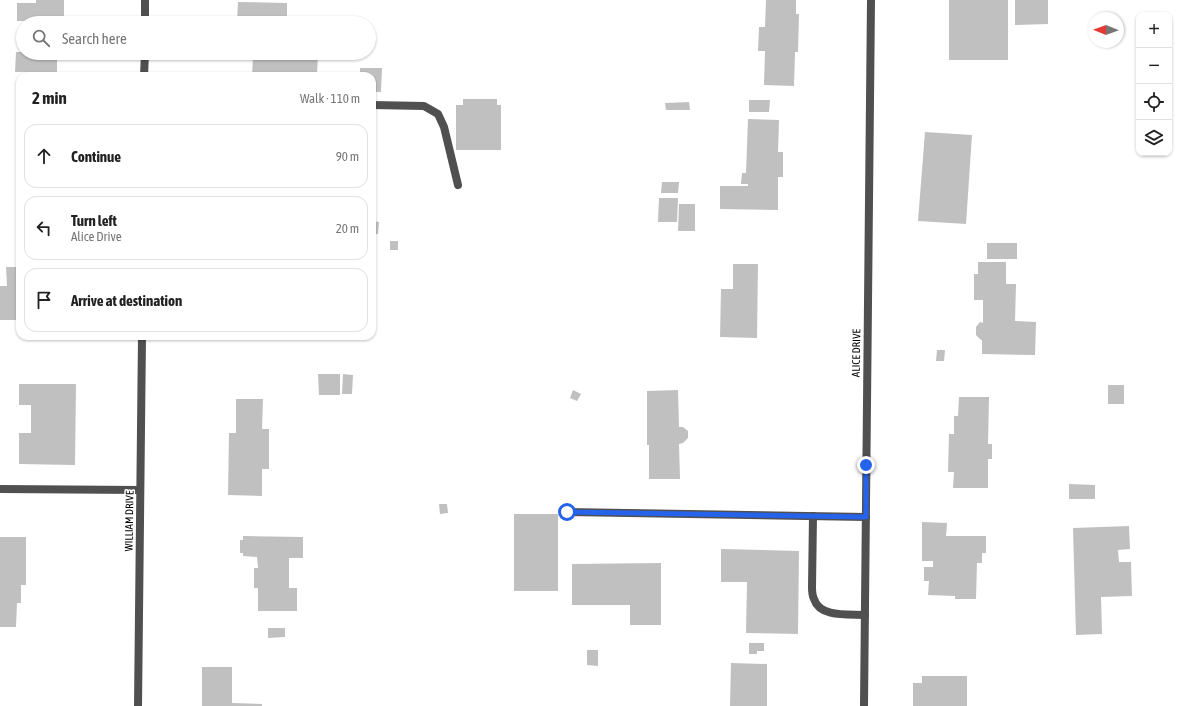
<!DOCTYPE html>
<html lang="en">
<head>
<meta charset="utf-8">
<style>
	body { margin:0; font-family:"Asap Condensed",sans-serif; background:#f2f2f2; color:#222 }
	.controls { position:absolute; right:12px; top:12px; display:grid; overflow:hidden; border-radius:8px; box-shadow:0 1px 3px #0004 }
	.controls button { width:36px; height:36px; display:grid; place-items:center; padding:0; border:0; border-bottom:1px solid #e0e0e0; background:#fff; color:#222; font:20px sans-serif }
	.compass { position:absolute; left:1088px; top:12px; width:36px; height:36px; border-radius:50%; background:#fff; box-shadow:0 1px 3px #0004; rotate:271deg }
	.stop { position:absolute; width:12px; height:12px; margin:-9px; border:3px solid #2563eb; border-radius:50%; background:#fff }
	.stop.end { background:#2563eb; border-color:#fff; box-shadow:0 1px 4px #0008 }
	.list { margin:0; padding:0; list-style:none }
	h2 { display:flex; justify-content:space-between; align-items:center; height:52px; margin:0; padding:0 16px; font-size:17px }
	h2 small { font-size:13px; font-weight:400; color:#767676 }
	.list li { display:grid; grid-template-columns:26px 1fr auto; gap:12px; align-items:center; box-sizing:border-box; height:64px; margin:0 8px 8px; padding:0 8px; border:1px solid #e0e0e0; border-radius:12px }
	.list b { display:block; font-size:15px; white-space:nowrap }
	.list p { margin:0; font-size:13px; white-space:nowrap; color:#767676 }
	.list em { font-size:13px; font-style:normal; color:#767676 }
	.icon { flex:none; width:22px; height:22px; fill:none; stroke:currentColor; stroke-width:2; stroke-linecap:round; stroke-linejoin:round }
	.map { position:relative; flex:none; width:1184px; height:706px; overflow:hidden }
	.search { position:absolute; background:#fff; box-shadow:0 1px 3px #0004; left:16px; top:16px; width:360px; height:44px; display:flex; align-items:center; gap:10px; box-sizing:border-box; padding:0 14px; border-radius:22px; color:#767676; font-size:15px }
	.panel { position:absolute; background:#fff; box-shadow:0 1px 3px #0004; left:16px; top:72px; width:360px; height:268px; border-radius:12px }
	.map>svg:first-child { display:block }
</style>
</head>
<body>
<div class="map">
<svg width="1184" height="706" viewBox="0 0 1184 706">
	<rect width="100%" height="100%" fill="#fff"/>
	<!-- building -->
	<g fill="#c0c0c0">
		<polygon points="36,0 64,0 64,21 57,21 57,23 25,23 25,21 17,21 17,3 36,3"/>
		<polygon points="766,0 796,0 796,14 799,14 798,52 795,52 794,86 764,85 765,51 758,51 759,27 765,27"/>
		<rect x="949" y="0" width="59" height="60"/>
		<polygon points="1015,0 1048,0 1048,24 1015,25"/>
		<polygon points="238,2 287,3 287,23 237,23"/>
		<polygon points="16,52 23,52 23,53 57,53 57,72 15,72"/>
		<polygon points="242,53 318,53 317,76 252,76 253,56 242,56"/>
		<polygon points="360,68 382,68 381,92 372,92 372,76 360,76"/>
		<polygon points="463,99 497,99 497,105 501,105 501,150 456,150 456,105 463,105"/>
		<polygon points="749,100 770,100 769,112 749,112"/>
		<polygon points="689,102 690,110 666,110 665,103"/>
		<polygon points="748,119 779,120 778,152 783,152 783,177 778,177 778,210 720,209 720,186 748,186 748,184 741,184 742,173 746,173"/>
		<polygon points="925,132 972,135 966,224 918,221"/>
		<polygon points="662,182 679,182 678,193 661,193"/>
		<polygon points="659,198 678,198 677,222 658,222"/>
		<polygon points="679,204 695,204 695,231 678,231"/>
		<polygon points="372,221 379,222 378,234 372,234"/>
		<rect x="390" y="241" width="8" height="9"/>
		<rect x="987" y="243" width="30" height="16"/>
		<polygon points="978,262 1006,262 1006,284 1016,284 1015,321 1036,322 1035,355 982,354 982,340 981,340 976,335 976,327 980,322 983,323 983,300 974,300 974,274 978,274"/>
		<polygon points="733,264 758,264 757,338 720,337 721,289 733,289"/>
		<polygon points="6,267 20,267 20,320 0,320 0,286 7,286"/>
		<polygon points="937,350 945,350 944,361 936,361"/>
		<polygon points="318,374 340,374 340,395 319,395"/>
		<polygon points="343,374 353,375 352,394 342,394"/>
		<polygon points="19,384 76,384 75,465 19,464 19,433 31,433 31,405 19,405"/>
		<rect x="1108" y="385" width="16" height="19"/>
		<polygon points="573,390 581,394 577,401 570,398"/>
		<polygon points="678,390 679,427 683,427 688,431 688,438 683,443 679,444 680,479 649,479 649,445 647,445 647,391"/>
		<polygon points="959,397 989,397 988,444 992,444 992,459 988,459 988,488 953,488 954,472 948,472 949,434 954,434 954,416 958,416"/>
		<polygon points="236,399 263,399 262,429 269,429 269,469 262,469 262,496 228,495 229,433 236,433"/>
		<polygon points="1069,484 1095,485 1095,499 1069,499"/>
		<polygon points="439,504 447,504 448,513 440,514"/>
		<rect x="514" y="514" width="44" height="77"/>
		<polygon points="922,522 947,523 946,536 986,536 986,553 982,553 982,563 977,563 976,599 955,599 955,596 928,595 929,581 924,581 924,567 933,567 933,561 922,561"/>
		<polygon points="1129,526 1130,549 1118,550 1119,562 1131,562 1132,596 1101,597 1102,634 1076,635 1073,528"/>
		<polygon points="243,536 303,537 303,558 289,558 289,588 297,588 297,611 258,611 258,588 254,588 254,568 258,568 257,557 243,556 243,553 240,553 240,540 243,540"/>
		<polygon points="0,537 26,537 26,585 21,585 21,603 17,603 16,627 0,627"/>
		<polygon points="721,549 799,551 798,634 746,633 747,582 721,582"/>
		<polygon points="661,563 661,625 630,625 630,605 572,605 572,564"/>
		<polygon points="268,628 285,628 285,637 268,638"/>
		<polygon points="749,643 764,643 764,651 757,651 757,654 749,654"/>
		<polygon points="587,650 598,650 598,666 587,665"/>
		<polygon points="731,663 767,664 767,706 730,706"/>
		<polygon points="202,667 232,667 232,703 262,704 262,706 202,706"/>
		<polygon points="922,676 967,676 967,706 913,706 913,683 922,683"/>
	</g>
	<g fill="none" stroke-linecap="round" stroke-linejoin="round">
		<!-- service -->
		<g stroke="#505050" stroke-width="8">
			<polyline points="372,105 424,106 438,114 444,127 458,185"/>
			<polyline points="0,489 140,490"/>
			<polyline points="567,512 866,517"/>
			<path d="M813 516 812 587C812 591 812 595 814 599 820 618 849 614 865 615"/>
		</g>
		<!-- minor -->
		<g stroke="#505050" stroke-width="8">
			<polyline points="145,23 145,0"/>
			<polyline points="144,76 145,53"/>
			<polyline points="138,706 142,336"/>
			<polyline points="864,706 871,0"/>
		</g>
	</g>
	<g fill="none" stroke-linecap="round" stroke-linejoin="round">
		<!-- route -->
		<polyline stroke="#2563eb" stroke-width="5" points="567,512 866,517 866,465"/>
	</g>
	<g text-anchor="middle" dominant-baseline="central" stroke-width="3" stroke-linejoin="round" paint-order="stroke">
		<!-- street labels -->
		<g font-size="11" fill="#000" stroke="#fff">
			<text transform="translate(856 353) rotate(-89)">ALICE DRIVE</text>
			<text transform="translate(129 521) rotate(-89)">WILLIAM DRIVE</text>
		</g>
	</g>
</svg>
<div class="controls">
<button>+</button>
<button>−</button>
<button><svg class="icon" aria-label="locate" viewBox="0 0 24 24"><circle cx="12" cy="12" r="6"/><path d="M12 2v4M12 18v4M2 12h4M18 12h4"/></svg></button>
<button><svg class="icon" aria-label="layers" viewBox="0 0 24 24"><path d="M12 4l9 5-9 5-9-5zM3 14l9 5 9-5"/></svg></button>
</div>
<svg class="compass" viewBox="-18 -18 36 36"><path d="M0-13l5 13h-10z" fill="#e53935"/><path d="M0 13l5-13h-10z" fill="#767676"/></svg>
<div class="stop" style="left:567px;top:512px"></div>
<div class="stop end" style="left:866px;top:465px"></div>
<div class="search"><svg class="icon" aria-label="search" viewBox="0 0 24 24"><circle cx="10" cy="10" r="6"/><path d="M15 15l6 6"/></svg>Search here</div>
<section class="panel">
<h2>2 min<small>Walk · 110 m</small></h2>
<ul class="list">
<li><svg class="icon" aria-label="ahead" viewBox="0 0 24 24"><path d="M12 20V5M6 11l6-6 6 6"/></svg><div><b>Continue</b></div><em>90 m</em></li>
<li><svg class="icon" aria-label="left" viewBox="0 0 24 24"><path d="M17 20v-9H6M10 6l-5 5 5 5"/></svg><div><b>Turn left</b><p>Alice Drive</p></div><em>20 m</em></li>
<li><svg class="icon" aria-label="arrive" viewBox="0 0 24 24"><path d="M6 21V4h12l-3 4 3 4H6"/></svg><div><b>Arrive at destination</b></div></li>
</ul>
</section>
</div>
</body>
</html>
